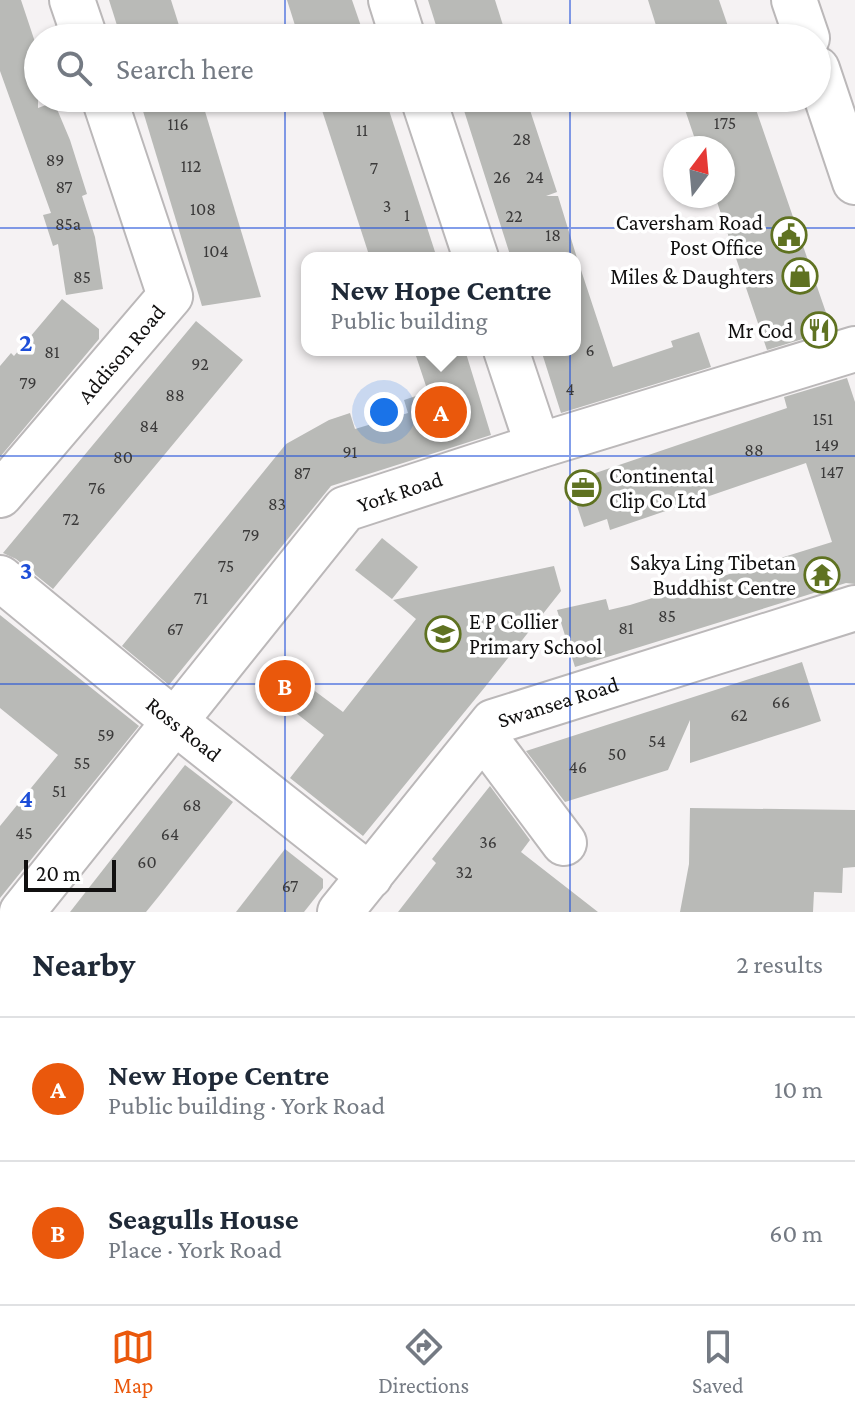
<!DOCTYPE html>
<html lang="en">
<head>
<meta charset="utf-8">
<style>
	body { margin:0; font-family:"Crimson Pro",serif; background:#f6f6f7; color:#1f2937 }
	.compass { position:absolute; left:663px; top:136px; width:72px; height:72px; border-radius:50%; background:#fff; box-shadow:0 2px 6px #0004; rotate:16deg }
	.scale { position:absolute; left:24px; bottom:20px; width:92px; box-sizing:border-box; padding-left:8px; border:4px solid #111010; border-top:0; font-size:22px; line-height:28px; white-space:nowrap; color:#111010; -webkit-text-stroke:6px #fff; paint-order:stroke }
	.you { position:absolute; left:384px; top:412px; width:28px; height:28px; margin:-20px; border:6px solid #fff; border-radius:50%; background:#1a73e8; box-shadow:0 0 0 12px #1a73e833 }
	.badge { display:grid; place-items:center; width:52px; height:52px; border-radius:50%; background:#ea580c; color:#fff; font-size:26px; font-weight:700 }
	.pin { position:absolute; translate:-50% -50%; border:4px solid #fff; box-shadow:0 2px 8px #0006 }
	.popup { position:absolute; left:301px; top:252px; width:280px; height:104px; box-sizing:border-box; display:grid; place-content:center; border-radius:16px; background:#fff; filter:drop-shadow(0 2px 6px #0005); font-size:26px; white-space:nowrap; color:#747a83 }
	.popup b { font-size:30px; color:#1f2937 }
	.popup::after { content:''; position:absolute; left:50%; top:100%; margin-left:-16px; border:16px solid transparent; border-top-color:#fff }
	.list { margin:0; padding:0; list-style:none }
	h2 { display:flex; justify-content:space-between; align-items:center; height:104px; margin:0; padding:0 32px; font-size:34px }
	h2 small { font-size:26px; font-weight:400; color:#747a83 }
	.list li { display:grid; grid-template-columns:52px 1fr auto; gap:24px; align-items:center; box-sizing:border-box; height:144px; padding:0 32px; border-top:2px solid #e0e1e3 }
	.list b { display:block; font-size:30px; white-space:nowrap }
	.list p { margin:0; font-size:26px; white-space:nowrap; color:#747a83 }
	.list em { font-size:26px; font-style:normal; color:#747a83 }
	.icon { flex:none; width:44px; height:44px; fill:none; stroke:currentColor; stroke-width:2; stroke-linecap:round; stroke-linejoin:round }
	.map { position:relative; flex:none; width:855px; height:912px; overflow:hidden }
	.search { position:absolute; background:#fff; box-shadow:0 2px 6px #0004; left:24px; right:24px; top:24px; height:88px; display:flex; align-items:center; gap:20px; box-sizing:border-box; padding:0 28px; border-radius:44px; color:#747a83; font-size:30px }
	.sheet { height:392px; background:#fff }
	nav { display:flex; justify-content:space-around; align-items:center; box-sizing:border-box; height:112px; border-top:2px solid #e0e1e3; background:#fff; font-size:22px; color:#747a83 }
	nav a { display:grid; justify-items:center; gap:4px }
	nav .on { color:#ea580c }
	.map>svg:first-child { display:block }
</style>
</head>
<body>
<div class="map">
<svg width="855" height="912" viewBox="0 0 855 912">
	<rect width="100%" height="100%" fill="#f5f2f3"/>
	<!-- building -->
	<g fill="#b9bab7">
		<polygon points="0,0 21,0 38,51 38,108 54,102 70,140 87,194 82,196 95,237 103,289 66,295 58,244 53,246 43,215 51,213 0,71"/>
		<polygon points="109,0 171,0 183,38 121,38"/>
		<polygon points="287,0 352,0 365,38 299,38"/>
		<polygon points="428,0 495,0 507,38 440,38"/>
		<polygon points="648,0 719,0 732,38 660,38"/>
		<polygon points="139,98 201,98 261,297 202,306"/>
		<polygon points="318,98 385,98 437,258 370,258"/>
		<polygon points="460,98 526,98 557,192 546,196 558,196 577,258 511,258"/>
		<polygon points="681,98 752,98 832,330 767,350 715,196 723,196 723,148 698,148"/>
		<polygon points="580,267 613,367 673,347 671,341 699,332 711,367 561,413 541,350 575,350 575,268"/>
		<polygon points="62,299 99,329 99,339 0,457 0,366 11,353 14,356"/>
		<polygon points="196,321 243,360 53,589 16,559 3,553"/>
		<polygon points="414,350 465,350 491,435 331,486 169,685 122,646 286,444 329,420 350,413 355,429 408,413 404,400 428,392"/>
		<polygon points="847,378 855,402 855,584 846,583 575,667 557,610 606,599 609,610 630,605 832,542 806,463 610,530 607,519 584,527 569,482 787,408 784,397"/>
		<polygon points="382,538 418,567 392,599 355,570"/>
		<polygon points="554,566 561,591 485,687 363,836 290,778 324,735 263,687 280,665 343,712 416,619 393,600"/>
		<polygon points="0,615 139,726 0,898 0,826 58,755 0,708"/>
		<polygon points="802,662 821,721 800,728 690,763 690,720 668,770 565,802 526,751"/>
		<polygon points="185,765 233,802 159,896 146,912 70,912"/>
		<polygon points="490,786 530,840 521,852 598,912 398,912 436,863 432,859"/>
		<polygon points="690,808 855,810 855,867 843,868 842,893 814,892 813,912 680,912 689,864"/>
		<polygon points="285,849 323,879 323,888 304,912 236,912"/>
	</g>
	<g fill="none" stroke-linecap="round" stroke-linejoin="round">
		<defs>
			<g id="minor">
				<polyline points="72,0 85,38"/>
				<polyline points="391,0 403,38"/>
				<polyline points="423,98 476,258"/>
				<polyline points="506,350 538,446"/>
				<path id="s1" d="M0 495 170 296 104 98"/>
				<path id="s2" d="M0 578 174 721 370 876"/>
				<polyline points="483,735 564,843"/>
				<path id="s3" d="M22 912 345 509 538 446 855 349"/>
				<path id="s4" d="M340 912 493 722 855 608"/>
			</g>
			<g id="major">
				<polyline points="794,0 807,38"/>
				<polyline points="817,69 855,182"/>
			</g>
		</defs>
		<!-- minor casing -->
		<use href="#minor" stroke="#bbb8b9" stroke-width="48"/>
		<!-- major casing -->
		<use href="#major" stroke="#bbb8b9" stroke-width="48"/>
		<!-- minor -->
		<use href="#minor" stroke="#fff" stroke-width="44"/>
		<!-- major -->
		<use href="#major" stroke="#fff" stroke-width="44"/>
	</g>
	<!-- grid -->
	<path fill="none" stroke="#1d4ed8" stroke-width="2" stroke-opacity="0.55" d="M285 0V38M570 0V38M285 98V912M570 98V912M0 228H855M0 456H855M0 684H855"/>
	<!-- icons -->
	<defs>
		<symbol id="civic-ring" viewBox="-11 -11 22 22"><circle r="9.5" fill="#fff" stroke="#5f7221" stroke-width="1.5"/><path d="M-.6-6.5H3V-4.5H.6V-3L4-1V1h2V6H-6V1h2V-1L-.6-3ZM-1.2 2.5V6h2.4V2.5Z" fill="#5f7221"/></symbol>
		<symbol id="shop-ring" viewBox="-11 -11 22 22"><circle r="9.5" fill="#fff" stroke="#5f7221" stroke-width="1.5"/><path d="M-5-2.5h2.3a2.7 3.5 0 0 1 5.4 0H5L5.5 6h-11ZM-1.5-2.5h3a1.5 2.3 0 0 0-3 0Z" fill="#5f7221"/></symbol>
		<symbol id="restaurant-ring" viewBox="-11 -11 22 22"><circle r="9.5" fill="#fff" stroke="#5f7221" stroke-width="1.5"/><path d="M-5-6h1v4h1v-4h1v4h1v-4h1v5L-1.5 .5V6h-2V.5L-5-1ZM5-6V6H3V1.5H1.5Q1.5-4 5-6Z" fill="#5f7221"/></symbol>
		<symbol id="office-ring" viewBox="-11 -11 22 22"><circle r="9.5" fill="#fff" stroke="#5f7221" stroke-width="1.5"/><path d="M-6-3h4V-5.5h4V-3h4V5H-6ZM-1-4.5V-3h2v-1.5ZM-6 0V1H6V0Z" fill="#5f7221"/></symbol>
		<symbol id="temple-ring" viewBox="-11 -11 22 22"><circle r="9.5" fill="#fff" stroke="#5f7221" stroke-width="1.5"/><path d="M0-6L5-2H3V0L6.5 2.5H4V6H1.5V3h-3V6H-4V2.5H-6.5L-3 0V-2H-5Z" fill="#5f7221"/></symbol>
		<symbol id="school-ring" viewBox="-11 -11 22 22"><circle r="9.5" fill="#fff" stroke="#5f7221" stroke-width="1.5"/><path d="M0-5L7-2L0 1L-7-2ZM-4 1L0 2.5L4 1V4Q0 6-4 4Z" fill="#5f7221"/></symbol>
	</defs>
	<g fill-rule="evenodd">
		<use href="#civic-ring" x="769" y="215" width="40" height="40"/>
		<use href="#shop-ring" x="780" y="256" width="40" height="40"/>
		<use href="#restaurant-ring" x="799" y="310" width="40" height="40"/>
		<use href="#office-ring" x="563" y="468" width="40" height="40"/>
		<use href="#temple-ring" x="802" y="555" width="40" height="40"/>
		<use href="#school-ring" x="423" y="614" width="40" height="40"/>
	</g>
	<g text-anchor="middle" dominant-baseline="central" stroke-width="7" stroke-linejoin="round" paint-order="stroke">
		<!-- number labels -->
		<g font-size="18" fill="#3b3a3a">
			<text x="725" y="123">175</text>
			<text x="178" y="124">116</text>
			<text x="362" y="130">11</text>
			<text x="522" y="139">28</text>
			<text x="55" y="160">89</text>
			<text x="191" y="166">112</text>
			<text x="374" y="168">7</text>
			<text x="502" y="177">26</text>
			<text x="535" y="177">24</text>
			<text x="64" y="187">87</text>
			<text x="387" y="206">3</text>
			<text x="203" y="209">108</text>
			<text x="407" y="215">1</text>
			<text x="514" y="216">22</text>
			<text x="68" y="224">85a</text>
			<text x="553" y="235">18</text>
			<text x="216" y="251">104</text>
			<text x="82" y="277">85</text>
			<text x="590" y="350">6</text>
			<text x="52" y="352">81</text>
			<text x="200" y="364">92</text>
			<text x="28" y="383">79</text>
			<text x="570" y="389">4</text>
			<text x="175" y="395">88</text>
			<text x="823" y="419">151</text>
			<text x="149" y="426">84</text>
			<text x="827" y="445">149</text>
			<text x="754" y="450">88</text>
			<text x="350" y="452">91</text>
			<text x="123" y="457">80</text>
			<text x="832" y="472">147</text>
			<text x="302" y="473">87</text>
			<text x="97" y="488">76</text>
			<text x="277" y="504">83</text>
			<text x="71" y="519">72</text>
			<text x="251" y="535">79</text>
			<text x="226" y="566">75</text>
			<text x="201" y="598">71</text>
			<text x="667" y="616">85</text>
			<text x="626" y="628">81</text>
			<text x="175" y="629">67</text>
			<text x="781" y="702">66</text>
			<text x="739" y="715">62</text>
			<text x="106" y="735">59</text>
			<text x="657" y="741">54</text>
			<text x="617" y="754">50</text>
			<text x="82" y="763">55</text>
			<text x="578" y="767">46</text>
			<text x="59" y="791">51</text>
			<text x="192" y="805">68</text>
			<text x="24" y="833">45</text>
			<text x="170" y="834">64</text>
			<text x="488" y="842">36</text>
			<text x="147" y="862">60</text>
			<text x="464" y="872">32</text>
			<text x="290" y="886">67</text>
		</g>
		<!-- poi labels -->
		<g font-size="22" fill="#111010" stroke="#fff" text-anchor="end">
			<text x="763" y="222">Caversham Road<tspan x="763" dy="25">Post Office</tspan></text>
			<text x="774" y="276">Miles &amp; Daughters</text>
			<text x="793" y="330">Mr Cod</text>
			<text x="609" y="475" text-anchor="start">Continental<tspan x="609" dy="25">Clip Co Ltd</tspan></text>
			<text x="796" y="562">Sakya Ling Tibetan<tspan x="796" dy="25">Buddhist Centre</tspan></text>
			<text x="469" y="621" text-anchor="start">E P Collier<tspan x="469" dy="25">Primary School</tspan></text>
		</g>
		<!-- street labels -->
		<g font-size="22" fill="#111010" stroke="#fff">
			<text stroke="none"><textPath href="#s1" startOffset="186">Addison Road</textPath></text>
			<text stroke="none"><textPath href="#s3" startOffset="574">York Road</textPath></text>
			<text stroke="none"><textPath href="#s4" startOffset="312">Swansea Road</textPath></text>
			<text stroke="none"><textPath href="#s2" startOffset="238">Ross Road</textPath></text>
		</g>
	</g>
	<g font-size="26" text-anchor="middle" font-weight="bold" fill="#1d4ed8" stroke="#fff" stroke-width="7" stroke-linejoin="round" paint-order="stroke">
		<text x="26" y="351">2</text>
		<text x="26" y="579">3</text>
		<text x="26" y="807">4</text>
	</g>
</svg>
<svg class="compass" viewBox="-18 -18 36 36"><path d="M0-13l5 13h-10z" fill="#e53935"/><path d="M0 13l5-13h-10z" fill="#747a83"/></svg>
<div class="scale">20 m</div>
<div class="you"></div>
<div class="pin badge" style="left:441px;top:412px">A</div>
<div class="popup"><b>New Hope Centre</b>Public building</div>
<div class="pin badge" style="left:285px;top:686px">B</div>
<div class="search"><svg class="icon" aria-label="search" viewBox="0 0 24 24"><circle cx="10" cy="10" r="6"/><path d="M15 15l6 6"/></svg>Search here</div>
</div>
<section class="sheet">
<h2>Nearby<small>2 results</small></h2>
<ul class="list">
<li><span class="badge">A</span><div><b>New Hope Centre</b><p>Public building · York Road</p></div><em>10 m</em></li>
<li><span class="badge">B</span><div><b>Seagulls House</b><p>Place · York Road</p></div><em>60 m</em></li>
</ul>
</section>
<nav>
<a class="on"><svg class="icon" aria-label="map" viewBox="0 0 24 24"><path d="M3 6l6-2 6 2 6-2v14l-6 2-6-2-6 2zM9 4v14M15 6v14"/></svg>Map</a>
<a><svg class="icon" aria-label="directions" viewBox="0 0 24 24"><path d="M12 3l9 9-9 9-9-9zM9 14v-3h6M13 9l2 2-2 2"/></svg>Directions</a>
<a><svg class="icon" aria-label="saved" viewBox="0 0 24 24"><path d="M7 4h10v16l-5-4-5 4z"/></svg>Saved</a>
</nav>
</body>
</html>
